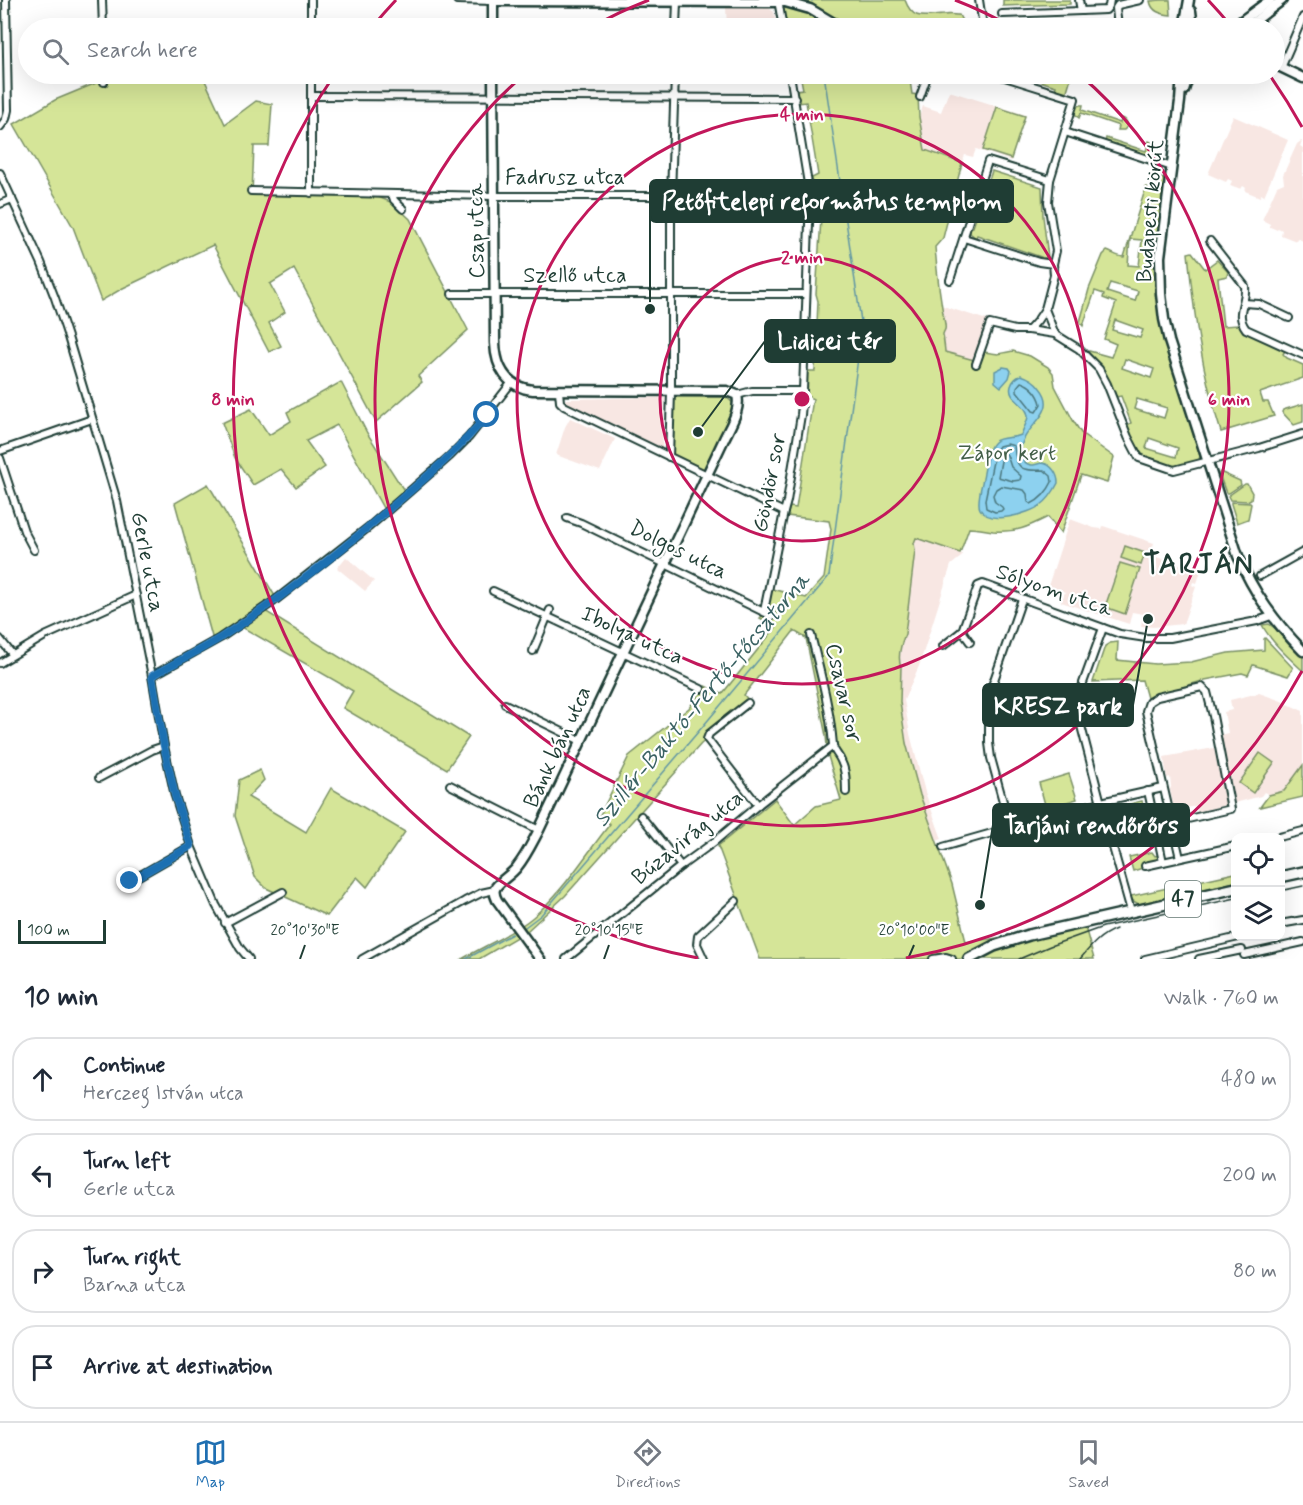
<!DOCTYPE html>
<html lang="en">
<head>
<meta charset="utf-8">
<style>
	body { margin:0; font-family:Mynerve,sans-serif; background:#f2f2f3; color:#1f2937 }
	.controls { position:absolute; right:18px; bottom:18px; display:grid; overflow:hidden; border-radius:12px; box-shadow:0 6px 24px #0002 }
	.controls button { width:54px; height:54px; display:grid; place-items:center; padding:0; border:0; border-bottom:2px solid #e0e1e3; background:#fff; color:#1f2937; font:30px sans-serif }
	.scale { position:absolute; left:18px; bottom:15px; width:88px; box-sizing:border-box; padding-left:6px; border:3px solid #1f3d34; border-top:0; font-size:16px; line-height:21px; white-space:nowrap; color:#1f3d34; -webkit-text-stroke:4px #fff; paint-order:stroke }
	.stop { position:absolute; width:18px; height:18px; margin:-14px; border:4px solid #1f6fb2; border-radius:50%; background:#fff }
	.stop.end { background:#1f6fb2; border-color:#fff; box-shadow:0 2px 6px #0008 }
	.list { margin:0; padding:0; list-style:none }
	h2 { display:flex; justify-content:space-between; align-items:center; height:78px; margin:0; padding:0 24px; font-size:26px }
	h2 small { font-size:20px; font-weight:400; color:#747a83 }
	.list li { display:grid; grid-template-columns:39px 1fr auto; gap:18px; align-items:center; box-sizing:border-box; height:84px; margin:0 12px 12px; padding:0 12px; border:2px solid #e0e1e3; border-radius:24px }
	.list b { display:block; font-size:22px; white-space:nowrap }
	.list p { margin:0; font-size:20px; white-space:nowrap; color:#747a83 }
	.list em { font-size:20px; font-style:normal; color:#747a83 }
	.icon { flex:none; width:33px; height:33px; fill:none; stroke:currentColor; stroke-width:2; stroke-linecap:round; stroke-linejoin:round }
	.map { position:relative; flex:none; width:1303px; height:959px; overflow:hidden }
	.search { position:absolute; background:#fff; box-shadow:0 6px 24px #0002; left:18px; right:18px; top:18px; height:66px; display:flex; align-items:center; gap:15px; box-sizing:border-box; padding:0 21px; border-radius:33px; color:#747a83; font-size:22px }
	.sheet { height:462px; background:#fff }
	nav { display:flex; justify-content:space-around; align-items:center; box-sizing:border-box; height:84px; border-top:2px solid #e0e1e3; background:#fff; font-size:16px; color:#747a83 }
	nav a { display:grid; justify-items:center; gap:3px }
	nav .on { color:#1f6fb2 }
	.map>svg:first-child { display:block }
</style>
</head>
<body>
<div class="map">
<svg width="1303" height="959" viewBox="0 0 1303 959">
	<rect width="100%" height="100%" fill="#fff"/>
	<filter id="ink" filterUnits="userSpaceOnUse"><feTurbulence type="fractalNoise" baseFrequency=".0167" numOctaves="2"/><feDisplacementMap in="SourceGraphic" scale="12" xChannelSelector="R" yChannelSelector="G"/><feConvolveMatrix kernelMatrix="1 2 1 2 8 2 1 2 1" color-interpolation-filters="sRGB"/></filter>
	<g filter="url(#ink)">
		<!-- built -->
		<g fill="#f8e7e3">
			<polygon points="726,8 769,8 774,12 777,28 716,28 716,27 727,28"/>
			<polygon points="949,91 1026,115 1011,161 976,149 973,157 965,155 962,163 925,150 919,117 923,106 941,112"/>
			<polygon points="1233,116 1288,140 1264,196 1261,194 1260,197 1245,191 1246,188 1243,186 1241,189 1230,185 1232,181 1228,179 1226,182 1208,174"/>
			<polygon points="1301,141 1302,141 1300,146 1303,148 1303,241 1297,238 1296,241 1281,235 1282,230 1278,228 1277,230 1270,227 1270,224 1262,220 1277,186 1284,183 1283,175 1297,144"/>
			<polygon points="940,305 987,320 975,360 945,352 944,349 945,344 943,337 945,327"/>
			<polygon points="665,397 662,451 565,405 566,399"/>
			<polygon points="570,418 615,439 600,471 556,455 565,427"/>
			<polygon points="1070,519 1094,528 1102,529 1103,526 1154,543 1150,555 1201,571 1197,583 1193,582 1192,585 1196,587 1183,624 1154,627 1141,626 1143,614 1132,612 1129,624 1061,602 1065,592 1048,586"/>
			<polygon points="916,538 962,554 961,557 951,565 919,666 904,700 910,734 925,792 942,839 936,841 920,795 906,743 900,702 901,667 899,664 901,646 905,634 915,550 914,543"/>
			<polygon points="346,557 374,581 365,591 337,568"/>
			<polygon points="1259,693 1279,700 1303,711 1303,765 1284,792 1269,795 1264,792 1261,796 1235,803 1220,735 1228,733 1224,712 1232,710 1230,700"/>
			<polygon points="1214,748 1226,805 1197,812 1196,806 1176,810 1174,809 1170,789 1171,787 1170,777 1167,778 1164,757"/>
		</g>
		<!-- green -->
		<g fill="#d5e598" stroke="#7a9166" stroke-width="1.5" fill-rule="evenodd">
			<path d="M801 0H905C913 22 925 16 944 15 949 14 954 15 959 15L962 21V28H851Z"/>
			<polygon points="1003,0 1070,0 1070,4 1003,6"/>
			<path d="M1161 0H1170L1171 15C1161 14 1152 12 1150 1Z"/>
			<path d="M782 6C802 8 817 18 833 28H786Z"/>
			<polygon points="131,74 202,74 225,124 256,101 272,104 269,146 254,146 252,194 378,197 393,203 410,219 468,330 418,376 422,382 376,422 294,269 270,284 285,312 269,323 281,346 269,352 213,245 123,288 101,301 73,227 14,124 55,100 101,81"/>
			<path d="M800 74H909L912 94 918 95 919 117 925 150 962 163 943 238 935 247C937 273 940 299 945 324 946 331 945 328 943 334 943 336 945 349 945 352L974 360 977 351 998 354 1013 351 1030 356 1048 367 1053 373 1055 386 1074 422 1081 433 1114 457 1107 483 1081 475 1061 533 1048 517C1028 527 1016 533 993 531 985 530 978 528 969 528L960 553 916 538 914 543 915 550 905 634C901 644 897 657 901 667L900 702 906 743 920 795 952 884 966 942 1085 927 1094 959H760L718 846 775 799 794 825 816 806 841 800 828 756 826 736 806 638 794 631 744 695 751 703 701 744 565 896 527 931 479 959H462C484 946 514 933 533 917 563 892 586 854 610 824L599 817 629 756 689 708 705 686 722 694 776 627 760 618C769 610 770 598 771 587L772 589 806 598 824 578 831 529 829 521 787 516 790 507 796 508 813 399 807 396V371H815L818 301 816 294 822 204 813 201 812 178 818 175 806 102 798 103 796 90 803 89Z"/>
			<polygon points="1017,74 1072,74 1066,94 1055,90 1056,86"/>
			<path d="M1080 105H1083L1082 110 1120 123 1122 118C1128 120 1129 126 1124 130H1118L1119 126 1081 113 1079 118C1073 114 1073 107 1080 105Z"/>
			<polygon points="997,107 1025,116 1011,159 983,150"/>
			<polygon points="1106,138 1146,151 1149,141 1156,144 1154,158 1105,142"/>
			<polygon points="992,171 1042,187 1043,216 1048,257 1041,259 1041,257 977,235 976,238 970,233 970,227 973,227"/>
			<path d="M1160 178 1164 179 1157 254 1156 285 1162 332 1200 456 1199 460 1174 467 1146 457 1136 448 1127 425 1131 423 1121 396 1116 397 1105 373 1088 353 1089 351 1111 357 1116 344 1104 339 1116 303 1103 298 1104 294 1095 291 1083 326 1080 322 1089 289 1103 255 1107 251C1113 253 1118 257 1124 257L1146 187 1154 188 1155 180ZM1130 239 1142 240 1139 266 1128 265ZM1110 283 1138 291 1135 301 1107 292ZM1115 320 1143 330 1140 338 1112 330ZM1125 359 1154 369 1151 378 1122 368ZM1137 399 1167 408 1164 418 1134 409ZM1149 438 1178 448 1176 457 1146 448Z"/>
			<path d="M1192 252 1205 269 1217 260 1228 272 1227 276 1218 278 1223 326 1239 325 1246 333 1286 349 1283 354 1287 358 1303 365V378L1260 393 1263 402H1268L1274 416 1221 432C1202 373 1194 315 1188 253Z"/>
			<polygon points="341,382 367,433 405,492 383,508 337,425 306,441 325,467 296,487 281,469 253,485 235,458 222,423 251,409 269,435 291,421 287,412"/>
			<polygon points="674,397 726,397 733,403 732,409 705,472 671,454"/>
			<polygon points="1303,404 1303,422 1294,425 1282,412 1283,410"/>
			<polygon points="1220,472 1240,481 1241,485 1229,493 1226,493 1219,474"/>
			<polygon points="208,484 275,596 260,608 469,737 447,769 343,708 353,691 242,627 214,644 175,503"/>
			<polygon points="1245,484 1247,484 1252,493 1251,499 1247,501 1230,500 1228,496"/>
			<polygon points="1231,502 1250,503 1251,504 1248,519 1237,523 1231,504"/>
			<polygon points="1125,546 1145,553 1141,565 1121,558"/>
			<polygon points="1120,563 1140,569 1125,614 1105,607"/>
			<path d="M1269 624 1279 631 1303 656V671C1288 657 1272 643 1262 625Z"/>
			<polygon points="1265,638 1293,668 1288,676 1253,665 1248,675 1242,673 1205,680 1147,698 1142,680 1093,682 1105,646 1110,643 1118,642 1117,660 1155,664 1191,662 1228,653 1264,650 1264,639"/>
			<polygon points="1260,753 1274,763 1253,793 1239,783"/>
			<polygon points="1303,765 1303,797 1260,807 1269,795 1284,791"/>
			<polygon points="260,770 264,780 248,797 306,832 331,788 405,832 367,887 357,877 327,916 266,888 255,877 235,816 239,780"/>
			<polygon points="1069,774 1077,799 1046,808 1039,783"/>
			<polygon points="1142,801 1146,817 1122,823 1118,807"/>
			<polygon points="1152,852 1155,856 1159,855 1157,860 1143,864 1143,868 1133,871 1129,857"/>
			<path d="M1235 873V882L1139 904C1135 902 1131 901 1131 896Z"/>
		</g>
		<!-- water -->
		<g fill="#8dd1ef" stroke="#6196a4" stroke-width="1.5">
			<polygon points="1003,367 1009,368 1011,371 1009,378 1001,387 995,382 995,371"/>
			<path d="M1021 375C1028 377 1036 382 1040 388 1061 413 1022 426 1021 449 1020 457 1024 465 1033 465 1034 465 1041 463 1042 463 1052 464 1058 475 1058 483 1054 491 1048 500 1041 505 1029 514 989 526 980 509 976 501 983 482 984 473 986 463 987 449 994 442 1001 436 1012 439 1021 435 1023 429 1028 421 1028 416 1027 403 1007 400 1011 386 1013 380 1016 378 1021 375Z"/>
		</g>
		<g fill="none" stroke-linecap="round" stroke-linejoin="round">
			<!-- shore -->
			<g stroke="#4b787f" stroke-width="1.5">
				<path d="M1021 382C1031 385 1039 394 1041 404L1036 412 1033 411 1017 391V387Z"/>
				<path d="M1007 444 1014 446C1016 470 1021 471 1044 470L1051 476 1052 482C1048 491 1040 500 1031 504L1028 502 1027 494 1024 490 1001 486 996 489 993 495 995 502 1002 507 1003 509 1001 511 995 512 986 508 985 500 995 452 999 446Z"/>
				<polygon points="1005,453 1007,455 1011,467 1021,476 1020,480 1013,481 998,477 1002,456"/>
			</g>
			<!-- stream -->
			<g stroke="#6196a4" stroke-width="1.5">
				<polyline points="812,0 812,1"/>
				<polyline points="815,17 817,28"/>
				<polyline points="525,927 541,915 704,725 829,576 862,328 824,74"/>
				<polyline points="466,959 512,934"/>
			</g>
			<defs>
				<g id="street">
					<polyline points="102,0 103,28"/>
					<polyline points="311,0 311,28"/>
					<polyline points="457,0 493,1"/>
					<polyline points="778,0 783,28"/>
					<polyline points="979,0 983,26"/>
					<polyline points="1079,0 1081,11 1106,10 1109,6 1110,0"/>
					<polyline points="1002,14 1081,11"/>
					<polyline points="676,28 677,1"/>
					<polyline points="1118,28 1116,8 1118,5 1140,0"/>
					<polyline points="1281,68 1303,17"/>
					<polyline points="104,74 104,82"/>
					<polyline points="995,74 1075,99 1050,180 1048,202 1056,251 1053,264 1054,275 1045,309 1037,321 1029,330"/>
					<polyline points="311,96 795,98"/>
					<polyline points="920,97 928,74"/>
					<polyline points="0,127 6,119 8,110 6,0"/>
					<polyline points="1065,132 1172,167"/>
					<polyline points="0,173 41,262 55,298 68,337 117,501 152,676 164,746 175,796 191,846 216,905 240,948 249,959"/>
					<polyline points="251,191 494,196 810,196"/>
					<polyline points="311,193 311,74"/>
					<polyline points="392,194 394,200 403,209"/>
					<polyline points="0,204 12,199"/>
					<polyline points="964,238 1039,262 1053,264"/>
					<path d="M1210 241 1245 286C1247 303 1234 313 1246 329L1303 355"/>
					<polyline points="950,280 988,161 1050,180"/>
					<polyline points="452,294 806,294"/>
					<polyline points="1244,303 1259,304 1289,318"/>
					<polyline points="1045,309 1055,334"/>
					<polyline points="976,364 990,324 1015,330 1029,330 1055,334 1079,349 1099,369 1107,384 1128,437 1139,458 1174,470 1259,448 1303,434"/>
					<polyline points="559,391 560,402 564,406 784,512"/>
					<polyline points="737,395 752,391 803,391"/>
					<polyline points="0,451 92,419"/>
					<polyline points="669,457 671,392 671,196 675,74"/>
					<polyline points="0,458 24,531 34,550"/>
					<polyline points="567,518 581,523 772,616"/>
					<polyline points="1260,576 1303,552"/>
					<polyline points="493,591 701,689"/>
					<polyline points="764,611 784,512 787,501 801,415 803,391 810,196 790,74"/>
					<polyline points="1103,628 1083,683 1080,698 1080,722 1108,830 1131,911"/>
					<polyline points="962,631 970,642"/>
					<path d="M811 635C820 671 830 708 833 745 833 751 839 755 841 761 846 770 846 782 846 792"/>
					<polyline points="0,639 12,654"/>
					<polyline points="943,646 962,631 978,586 983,584 1120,634 1146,638 1170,638 1257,621 1271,616"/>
					<polyline points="533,651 550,610"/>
					<polyline points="0,663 45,636 136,595"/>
					<polyline points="152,676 220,638 273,602 370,526 450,456 469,437 512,382"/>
					<polyline points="748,703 709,734 707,739 758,805"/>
					<polyline points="505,704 581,741"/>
					<polyline points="99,778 152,750 164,746"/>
					<polyline points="450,785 539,830"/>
					<polyline points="1148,791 1163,862 1236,846"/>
					<polyline points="641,816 681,866"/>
					<polyline points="1170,817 1177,816 1188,819 1231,809 1213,716 1207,692 1202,687 1157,697 1149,702 1146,711 1180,858"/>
					<polyline points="1010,827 991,758 989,743 989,703 993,683 1022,599"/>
					<polyline points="1275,838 1303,831"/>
					<polyline points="943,847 1101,802 1163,788"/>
					<polyline points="1145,866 1163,862"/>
					<polyline points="130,881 191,846"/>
					<polyline points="225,923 283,892"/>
					<polyline points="1280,924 1303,920"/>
					<polyline points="1244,955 1303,942"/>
					<polyline points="362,959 465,901 481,893 495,890"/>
					<polyline points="566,959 681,866 714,842 758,805 833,746"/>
					<polyline points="704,959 697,944 698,936 736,901"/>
					<polyline points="933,959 946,957 952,959"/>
					<polyline points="1145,959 1243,936"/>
					<polyline points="1199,959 1242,950"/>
				</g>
				<g id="secondary">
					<polyline points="493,0 493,28"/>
					<polyline points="493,1 785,2 810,9 842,28"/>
					<polyline points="1191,11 1193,28"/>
					<polyline points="1184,28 1189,0"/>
					<polyline points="1232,28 1270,0"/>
					<polyline points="1246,28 1282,0"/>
					<polyline points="1274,64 1303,78"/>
					<path d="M493 74 495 343C496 368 507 387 533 390L727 391 737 395C741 410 730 426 724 439L539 830C532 843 526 856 517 867 512 874 501 880 496 887 493 891 495 896 497 900L540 959"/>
					<path d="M1182 74 1180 101 1160 257 1161 294 1164 319 1169 341 1238 556C1254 594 1275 622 1303 651"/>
					<polyline points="1184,90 1189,74"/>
				</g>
				<g id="primary">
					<polyline points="1280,877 1303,872"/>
					<polyline points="969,959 994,946 1029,935 1236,888"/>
				</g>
			</defs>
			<!-- street casing -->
			<use href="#street" stroke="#1f3d34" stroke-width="10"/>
			<!-- secondary casing -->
			<use href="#secondary" stroke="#1f3d34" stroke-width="13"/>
			<!-- primary casing -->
			<use href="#primary" stroke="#1f3d34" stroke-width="14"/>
			<!-- street -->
			<use href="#street" stroke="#fff" stroke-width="6"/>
			<!-- secondary -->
			<use href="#secondary" stroke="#fff" stroke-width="8"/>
			<!-- primary -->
			<use href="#primary" stroke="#fff" stroke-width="9"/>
			<!-- tram -->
			<g stroke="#1f3d34" stroke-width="1.5">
				<polyline points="1280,891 1303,886"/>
				<polyline points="1019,959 1050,946 1103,927 1236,898"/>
				<path d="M1080 959C1091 946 1100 935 1116 929"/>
			</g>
		</g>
	</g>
	<g fill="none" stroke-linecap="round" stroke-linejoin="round" filter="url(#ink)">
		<!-- route -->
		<path stroke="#1f6fb2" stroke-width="8" d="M130 881 191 846 175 796 164 746 152 676C175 663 198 651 220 638 281 599 340 552 395 504 428 476 459 450 487 415"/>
	</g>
	<!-- ticks -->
	<path fill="none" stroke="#1f3d34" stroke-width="2" d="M300 959 305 945M604 959 609 945M908 959 914 945"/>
	<!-- distance rings -->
	<g fill="none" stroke="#c2185b" stroke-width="3">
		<circle cx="802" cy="399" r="142"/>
		<circle cx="802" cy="399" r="285"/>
		<path d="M592 27A427 427 0 0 1 649 0M955 0A427 427 0 0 1 1012 27M1079 74A427 427 0 1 1 525 74"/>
		<path d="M1302 671A569 569 0 0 1 906 958M698 958A569 569 0 0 1 333 77M373 26A569 569 0 0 1 396 0M1208 0A569 569 0 0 1 1231 26M1271 77A569 569 0 0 1 1302 127"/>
	</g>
	<g text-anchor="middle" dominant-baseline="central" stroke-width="4.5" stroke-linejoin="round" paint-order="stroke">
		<!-- shield labels -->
		<rect fill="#fff" stroke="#627771" stroke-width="1.5" x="1165" y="881" width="36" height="36" rx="4.5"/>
		<g font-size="21" font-weight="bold" fill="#1f3d34">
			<text x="1183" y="899">47</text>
		</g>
		<!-- street labels -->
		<g font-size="22" fill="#1f3d34" stroke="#fff">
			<text x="565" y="178">Fadrusz utca</text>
			<text transform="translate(1151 211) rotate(-85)">Budapesti körút</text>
			<text transform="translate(477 231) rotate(-91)">Csap utca</text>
			<text x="575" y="276">Szellő utca</text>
			<text transform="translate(770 483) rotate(-79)">Göndör sor</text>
			<text transform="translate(678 550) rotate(26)">Dolgos utca</text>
			<text transform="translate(147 562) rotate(79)">Gerle utca</text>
			<text transform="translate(1054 591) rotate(19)">Sólyom utca</text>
			<text transform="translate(632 636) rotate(25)">Ibolya utca</text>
			<text transform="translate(843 693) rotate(77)">Csavar sor</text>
			<text transform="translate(558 747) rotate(-65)">Bánk bán utca</text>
			<text transform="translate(688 838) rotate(-39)">Búzavirág utca</text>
		</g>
		<!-- park labels -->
		<g font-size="22" fill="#435f48" stroke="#fff">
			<text x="1007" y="454">Zápor kert</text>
		</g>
		<!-- water labels -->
		<g font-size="24" font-style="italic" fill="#3a6263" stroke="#fff">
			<text transform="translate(702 700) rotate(-50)">Szillér-Baktó-Fertő-főcsatorna</text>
		</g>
		<!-- district labels -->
		<g font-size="28" font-weight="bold" letter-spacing="1.5" fill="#1f3d34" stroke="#fff">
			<text x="1199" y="565">TARJÁN</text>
		</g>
	</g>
	<g font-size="15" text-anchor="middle" fill="#1f3d34" stroke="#fff" stroke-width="4.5" stroke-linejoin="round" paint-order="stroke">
		<text x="305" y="935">20°10'30"E</text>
		<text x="609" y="935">20°10'15"E</text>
		<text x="914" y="935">20°10'00"E</text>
	</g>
	<circle cx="802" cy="399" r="9" fill="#c2185b" stroke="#fff" stroke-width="3"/>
	<g font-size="18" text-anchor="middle" font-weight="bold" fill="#c2185b" stroke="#fff" stroke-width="4.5" stroke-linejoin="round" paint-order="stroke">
		<text x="802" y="120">4 min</text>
		<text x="802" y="263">2 min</text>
		<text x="1229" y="405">6 min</text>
		<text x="233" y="405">8 min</text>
	</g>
	<!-- callouts -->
	<path fill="none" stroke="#1f3d34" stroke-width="2" d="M650 309L650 201M698 432L765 341M1148 619L1133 705M980 905L993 825"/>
	<g fill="#1f3d34" stroke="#fff" stroke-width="2">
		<circle cx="650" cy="309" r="6"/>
		<circle cx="698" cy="432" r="6"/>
		<circle cx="1148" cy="619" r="6"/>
		<circle cx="980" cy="905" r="6"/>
	</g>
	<g fill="#1f3d34" stroke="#1f3d34" stroke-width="2">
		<rect x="650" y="180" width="363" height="42" rx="6"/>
		<rect x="765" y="320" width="130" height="42" rx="6"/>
		<rect x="983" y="684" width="150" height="42" rx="6"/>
		<rect x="993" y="804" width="196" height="42" rx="6"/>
	</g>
	<g font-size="24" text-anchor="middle" font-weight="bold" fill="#fff">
		<text x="832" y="209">Petőfitelepi református templom</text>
		<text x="830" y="349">Lidicei tér</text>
		<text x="1058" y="714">KRESZ park</text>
		<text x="1091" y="833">Tarjáni rendőrőrs</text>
	</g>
</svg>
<div class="controls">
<button><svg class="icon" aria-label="locate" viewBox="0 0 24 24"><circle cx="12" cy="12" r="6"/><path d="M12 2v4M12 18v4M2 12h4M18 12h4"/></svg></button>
<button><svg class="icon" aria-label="layers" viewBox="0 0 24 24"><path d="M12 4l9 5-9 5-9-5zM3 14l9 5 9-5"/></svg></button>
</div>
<div class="scale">100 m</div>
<div class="stop" style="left:487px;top:415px"></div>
<div class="stop end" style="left:130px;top:881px"></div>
<div class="search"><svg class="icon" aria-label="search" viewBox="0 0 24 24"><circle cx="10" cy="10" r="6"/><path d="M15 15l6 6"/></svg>Search here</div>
</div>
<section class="sheet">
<h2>10 min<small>Walk · 760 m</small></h2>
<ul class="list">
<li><svg class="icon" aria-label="ahead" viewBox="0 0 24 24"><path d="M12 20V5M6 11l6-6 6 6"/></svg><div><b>Continue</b><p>Herczeg István utca</p></div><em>480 m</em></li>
<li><svg class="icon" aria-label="left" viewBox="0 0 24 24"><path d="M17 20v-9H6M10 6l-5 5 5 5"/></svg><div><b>Turn left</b><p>Gerle utca</p></div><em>200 m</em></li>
<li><svg class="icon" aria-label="right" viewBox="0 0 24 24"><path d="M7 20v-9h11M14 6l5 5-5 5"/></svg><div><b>Turn right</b><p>Barna utca</p></div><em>80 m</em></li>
<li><svg class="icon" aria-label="arrive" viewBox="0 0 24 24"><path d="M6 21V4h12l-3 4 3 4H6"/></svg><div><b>Arrive at destination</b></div></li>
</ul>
</section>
<nav>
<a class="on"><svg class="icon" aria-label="map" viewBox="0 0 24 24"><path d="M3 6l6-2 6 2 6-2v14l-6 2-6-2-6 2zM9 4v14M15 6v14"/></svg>Map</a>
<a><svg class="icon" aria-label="directions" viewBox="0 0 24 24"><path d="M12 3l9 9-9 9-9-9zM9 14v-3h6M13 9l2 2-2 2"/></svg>Directions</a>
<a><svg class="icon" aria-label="saved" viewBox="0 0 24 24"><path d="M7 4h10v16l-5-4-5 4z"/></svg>Saved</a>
</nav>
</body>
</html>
